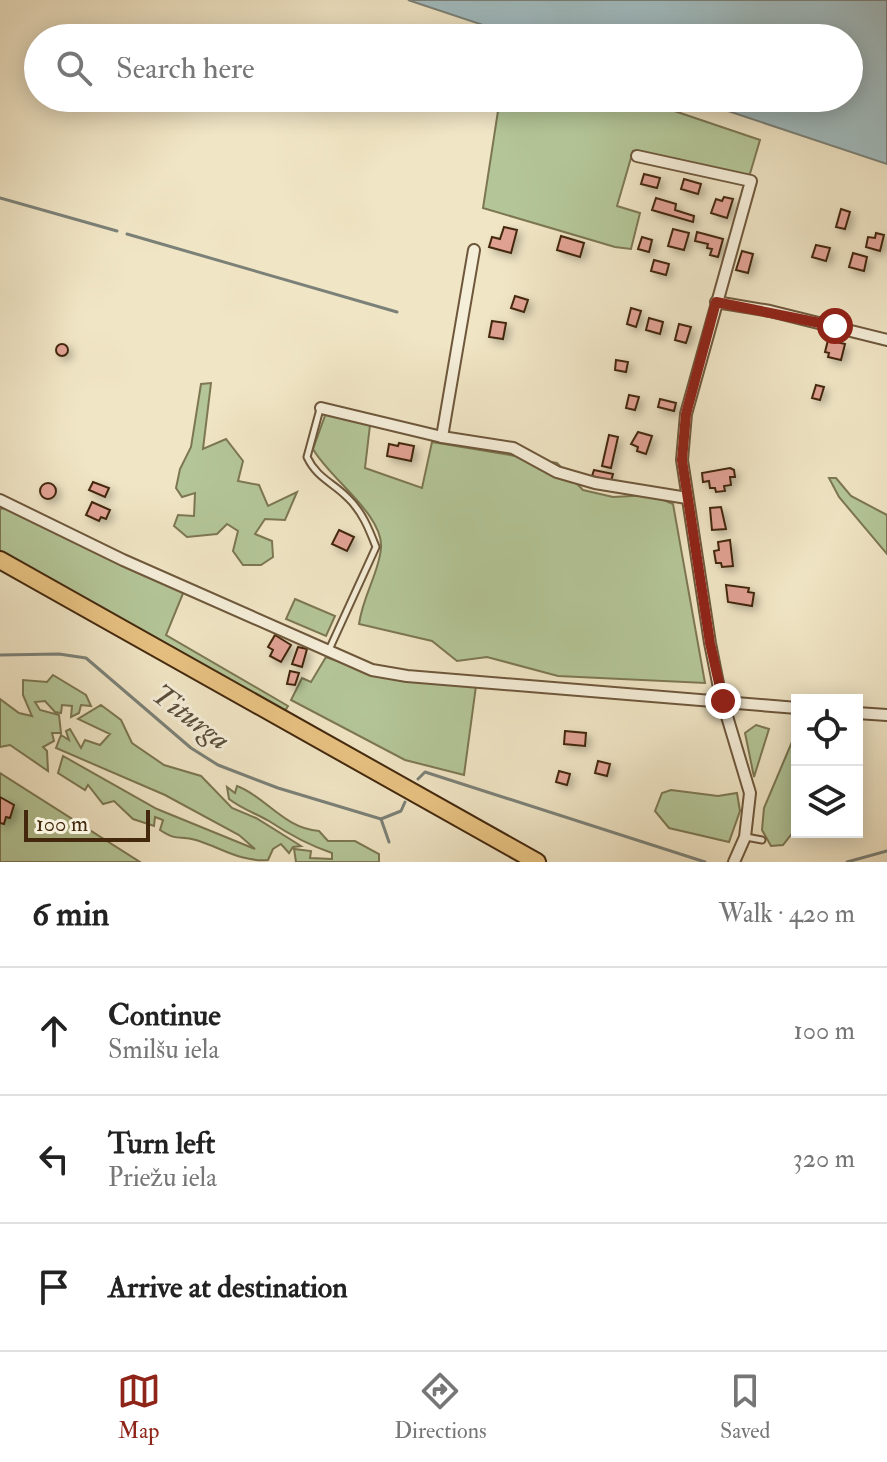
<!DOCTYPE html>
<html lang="en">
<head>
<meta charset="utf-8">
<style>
	body { margin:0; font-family:"IM FELL Double Pica",serif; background:#f6f6f6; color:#222 }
	.controls { position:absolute; right:24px; bottom:24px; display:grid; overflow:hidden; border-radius:0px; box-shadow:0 4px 20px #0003 }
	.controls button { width:72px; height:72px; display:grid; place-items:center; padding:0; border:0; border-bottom:2px solid #e0e0e0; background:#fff; color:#222; font:40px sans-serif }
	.scale { position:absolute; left:24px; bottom:20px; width:126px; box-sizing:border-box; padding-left:8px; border:4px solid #43280d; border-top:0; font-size:22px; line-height:28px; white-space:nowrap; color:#43280d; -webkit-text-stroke:6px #f5eed9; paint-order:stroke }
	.stop { position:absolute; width:24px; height:24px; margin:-18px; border:6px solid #8f2418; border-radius:50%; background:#fff }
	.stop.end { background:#8f2418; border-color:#fff; box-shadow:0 2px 8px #0008 }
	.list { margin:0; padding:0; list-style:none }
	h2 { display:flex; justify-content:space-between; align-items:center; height:104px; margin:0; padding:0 32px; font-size:34px }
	h2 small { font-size:26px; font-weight:400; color:#767676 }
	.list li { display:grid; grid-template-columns:52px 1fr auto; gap:24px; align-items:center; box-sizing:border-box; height:128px; padding:0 32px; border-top:2px solid #e0e0e0 }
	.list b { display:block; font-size:30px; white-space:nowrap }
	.list p { margin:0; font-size:26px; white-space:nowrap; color:#767676 }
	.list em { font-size:26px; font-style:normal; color:#767676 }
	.icon { flex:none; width:44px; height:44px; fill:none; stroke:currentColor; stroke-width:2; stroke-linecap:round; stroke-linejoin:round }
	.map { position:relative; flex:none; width:887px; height:862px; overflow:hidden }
	.search { position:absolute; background:#fff; box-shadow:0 4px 20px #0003; left:24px; right:24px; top:24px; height:88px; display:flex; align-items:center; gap:20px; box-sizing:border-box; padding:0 28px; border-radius:44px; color:#767676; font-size:30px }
	.sheet { height:488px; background:#fff }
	nav { display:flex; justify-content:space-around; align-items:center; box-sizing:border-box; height:112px; border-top:2px solid #e0e0e0; background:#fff; font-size:22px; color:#767676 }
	nav a { display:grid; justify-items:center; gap:4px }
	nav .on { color:#8f2418 }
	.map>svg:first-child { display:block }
</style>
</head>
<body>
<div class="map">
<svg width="887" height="862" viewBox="0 0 887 862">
	<defs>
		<filter id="shadow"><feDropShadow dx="4" dy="4" stdDeviation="4" flood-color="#0004"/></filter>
	</defs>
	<rect width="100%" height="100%" fill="#f0e5c5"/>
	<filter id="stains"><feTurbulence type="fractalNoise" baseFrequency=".0025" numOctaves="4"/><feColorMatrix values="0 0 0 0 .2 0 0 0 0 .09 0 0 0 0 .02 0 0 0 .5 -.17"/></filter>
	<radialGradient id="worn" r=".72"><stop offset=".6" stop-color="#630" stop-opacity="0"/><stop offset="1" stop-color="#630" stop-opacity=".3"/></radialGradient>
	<!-- green -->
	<g fill="#b4c698" stroke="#7c7752" stroke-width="2">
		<polygon points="500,98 636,98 760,140 749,177 633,151 617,206 640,213 631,249 615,247 483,208"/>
		<polygon points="211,383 203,449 226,439 243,461 238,481 259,485 268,506 297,492 285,520 265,519 255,534 272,541 273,557 261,565 243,565 233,551 238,531 227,524 217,534 187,537 174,526 178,515 194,516 195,493 182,497 176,488 180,469 191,447 201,384"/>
		<path d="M326 413 370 425 365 468 422 488 432 442 557 463 583 490 613 497 652 495 673 504 705 683 558 676 487 657 457 661 432 641 359 624C363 595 379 573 381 548 384 515 329 478 313 449Z"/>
		<polygon points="829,478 836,478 851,496 887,515 887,554 839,497"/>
		<polygon points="6,508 184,591 166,635 288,706 285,711 0,551 0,509"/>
		<polygon points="295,599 335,616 326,636 286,619"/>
		<polygon points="326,657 382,677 476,686 464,775 405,760 291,700 302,678 311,682"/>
		<polygon points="53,675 86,695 91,706 81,705 79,713 71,717 72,706 62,705 61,713 55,712 45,701 35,702 40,710 59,715 61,733 52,733 54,741 43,747 47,751 48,771 10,745 0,747 0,699 19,713 32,716 23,695 23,680 47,682"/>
		<path d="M101 705 121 720 132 743 164 765 201 776 232 808 256 818 301 846 293 847 289 853 281 844 273 849 268 860C240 862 222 848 196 840 179 835 178 842 160 830L163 820 155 817 154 826 133 819 114 801 103 804 88 785 85 790 58 773 63 756 157 809 255 849 239 835 165 795 56 748 61 735 69 740 66 731 70 729 81 748 85 740 100 745 110 734 78 719Z"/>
		<polygon points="756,725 769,729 754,777 745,733"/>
		<polygon points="797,730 797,827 783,845 771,846 762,830 764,808"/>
		<polygon points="0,773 140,862 0,862"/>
		<path d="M237 786C265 796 283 828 319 831L328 841H355L379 854V862H296L294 849 311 851 310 858 332 859V853C308 845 290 835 269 821 255 813 242 809 229 799L227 787 235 793Z"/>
		<polygon points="671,790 718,796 737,793 740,811 729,842 669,828 655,811 662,793"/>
	</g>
	<!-- water -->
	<polygon fill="#a1bcc0" stroke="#7b8178" stroke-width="2" points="408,0 887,0 887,164 689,98 849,98 849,38 522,38"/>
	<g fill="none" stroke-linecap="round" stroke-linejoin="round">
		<!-- stream -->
		<g stroke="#7b8178" stroke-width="3">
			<polyline points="0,198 117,231"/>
			<polyline points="127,234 397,312"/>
			<polyline points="0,655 59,654 86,658 191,748 218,765 278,788 381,819 401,811 405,802"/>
			<polyline points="418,779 425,772 705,862"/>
			<polyline points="381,819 389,842"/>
			<polyline points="847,862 887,851"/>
		</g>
	</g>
	<!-- building -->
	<g fill="#e0a193" stroke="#43280d" stroke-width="2" filter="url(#shadow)">
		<polygon points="644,174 660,178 657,188 641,184"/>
		<polygon points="684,179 701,184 698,194 681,189"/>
		<polygon points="724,197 733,199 727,218 711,213 716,199 722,201"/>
		<polygon points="656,198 676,204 675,210 694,216 693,222 652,210"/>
		<polygon points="841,209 850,212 845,229 836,227"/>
		<polygon points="504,227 517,230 511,253 489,247 492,237 500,239"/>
		<polygon points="673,229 689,233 684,250 668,246"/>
		<polygon points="697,232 723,239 718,257 710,255 712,249 707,248 708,244 695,241"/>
		<polygon points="876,233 884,235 880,251 866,247 868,237 875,238"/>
		<polygon points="561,236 584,243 580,257 557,250"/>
		<polygon points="642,237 652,240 649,252 638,249"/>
		<polygon points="816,245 830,248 826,261 812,257"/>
		<polygon points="742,251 753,254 748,273 736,270"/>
		<polygon points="853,253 867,257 864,271 849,267"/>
		<polygon points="654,260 669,264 666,275 651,271"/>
		<polygon points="515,296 528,300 524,312 511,308"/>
		<polygon points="631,308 641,311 636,327 627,324"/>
		<polygon points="649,318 663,322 660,334 646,330"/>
		<polygon points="492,321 506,323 503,339 489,337"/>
		<polygon points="679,324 691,327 686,343 675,340"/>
		<polygon points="828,340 845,344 841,360 828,357 829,353 825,352"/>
		<circle cx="62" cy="350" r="6"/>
		<polygon points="616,360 628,362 626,372 615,370"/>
		<polygon points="816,385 824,387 820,400 812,398"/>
		<polygon points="629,395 639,397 635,410 626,408"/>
		<polygon points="660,399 676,403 674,411 658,407"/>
		<polygon points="638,432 652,436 646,454 637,451 638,447 631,444"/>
		<polygon points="609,435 618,437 611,468 602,466"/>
		<polygon points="399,443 414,446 411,461 387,456 389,444 398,446"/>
		<polygon points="730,468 734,470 735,477 730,477 731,485 724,486 725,491 716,492 715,488 710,488 709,481 703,482 702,473"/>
		<polygon points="594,470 613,474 611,481 592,476"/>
		<polygon points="93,482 109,488 105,497 89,490"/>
		<circle cx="48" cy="491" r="8"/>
		<polygon points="92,502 110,510 106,519 101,517 99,521 86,515"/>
		<polygon points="721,507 726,529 712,530 710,508"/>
		<polygon points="339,530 354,537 347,551 332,544"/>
		<polygon points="730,540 733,566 722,567 721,563 716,563 714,551 719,550 718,542"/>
		<polygon points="726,585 749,588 748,592 754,593 752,606 728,602"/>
		<polygon points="275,635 291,645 281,662 270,656 273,650 268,647"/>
		<polygon points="298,647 307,649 302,667 292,664"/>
		<polygon points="290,671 299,673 295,685 287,684"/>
		<polygon points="565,731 586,733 585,746 564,744"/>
		<polygon points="598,761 610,764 607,776 595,773"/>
		<polygon points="559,771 570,774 567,785 556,782"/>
		<polygon points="0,797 14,805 10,818 6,817 4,824 0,823"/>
	</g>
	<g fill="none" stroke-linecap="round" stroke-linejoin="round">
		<defs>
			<g id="lane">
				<path d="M320 409 307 457C317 478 332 482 347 497 362 511 369 529 376 547L328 652"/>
				<polyline points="746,837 762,840"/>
			</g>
			<g id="street">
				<polyline points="637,156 751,181 686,414 682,460 710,643 720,693 750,793 745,837 734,862"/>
				<polyline points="716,302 770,311 887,340"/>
				<polyline points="321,408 442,437 513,448 557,472 595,483 687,498"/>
				<polyline points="442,437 474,250"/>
				<polyline points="0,500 123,560 372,670 407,676 797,708"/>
				<polyline points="857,713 887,715"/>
			</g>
			<polyline id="primary" points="0,560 537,862"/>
		</defs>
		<!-- lane casing -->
		<use href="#lane" stroke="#6e573b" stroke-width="9"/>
		<!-- street casing -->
		<use href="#street" stroke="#6e573b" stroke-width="14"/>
		<!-- primary casing -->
		<use href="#primary" stroke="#43280d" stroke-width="20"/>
		<!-- lane -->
		<use href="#lane" stroke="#f5eed9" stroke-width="5"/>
		<!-- street -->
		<use href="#street" stroke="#f5eed9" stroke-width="10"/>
		<!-- primary -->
		<use href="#primary" stroke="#e8c282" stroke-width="16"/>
	</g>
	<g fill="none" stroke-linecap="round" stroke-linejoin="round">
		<!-- route -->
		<polyline stroke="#8f2418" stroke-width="10" points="723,701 710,643 682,460 686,414 716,302 835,326"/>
	</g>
	<g text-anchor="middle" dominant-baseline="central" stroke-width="6" stroke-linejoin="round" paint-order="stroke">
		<!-- water labels -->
		<g font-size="30" font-style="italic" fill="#5a4d3a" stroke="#f5eed9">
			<text transform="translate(191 717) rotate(37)">Titurga</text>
		</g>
	</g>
	<rect width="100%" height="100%" filter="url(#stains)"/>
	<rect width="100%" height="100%" fill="url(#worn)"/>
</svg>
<div class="controls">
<button><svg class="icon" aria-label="locate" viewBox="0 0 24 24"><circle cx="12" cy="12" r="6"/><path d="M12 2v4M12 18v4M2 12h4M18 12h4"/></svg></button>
<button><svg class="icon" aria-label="layers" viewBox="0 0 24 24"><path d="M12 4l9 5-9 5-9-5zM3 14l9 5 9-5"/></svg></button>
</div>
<div class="scale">100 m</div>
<div class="stop" style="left:835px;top:326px"></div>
<div class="stop end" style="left:723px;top:701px"></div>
<div class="search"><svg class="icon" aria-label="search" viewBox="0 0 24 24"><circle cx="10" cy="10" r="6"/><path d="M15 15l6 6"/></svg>Search here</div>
</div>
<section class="sheet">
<h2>6 min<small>Walk · 420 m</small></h2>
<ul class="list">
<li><svg class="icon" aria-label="ahead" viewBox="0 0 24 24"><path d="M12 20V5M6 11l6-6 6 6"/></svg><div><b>Continue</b><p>Smilšu iela</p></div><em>100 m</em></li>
<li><svg class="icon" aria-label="left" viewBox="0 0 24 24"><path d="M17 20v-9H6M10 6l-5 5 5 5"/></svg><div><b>Turn left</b><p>Priežu iela</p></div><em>320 m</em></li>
<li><svg class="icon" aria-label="arrive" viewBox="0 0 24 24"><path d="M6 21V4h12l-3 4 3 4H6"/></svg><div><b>Arrive at destination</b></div></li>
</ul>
</section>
<nav>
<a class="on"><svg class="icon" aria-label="map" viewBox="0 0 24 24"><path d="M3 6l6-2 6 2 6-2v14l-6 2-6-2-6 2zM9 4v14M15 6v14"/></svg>Map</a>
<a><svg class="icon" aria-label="directions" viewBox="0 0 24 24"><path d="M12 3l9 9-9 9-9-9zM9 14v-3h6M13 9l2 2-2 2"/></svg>Directions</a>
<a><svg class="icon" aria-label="saved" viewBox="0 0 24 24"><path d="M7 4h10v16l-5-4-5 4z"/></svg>Saved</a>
</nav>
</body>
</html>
